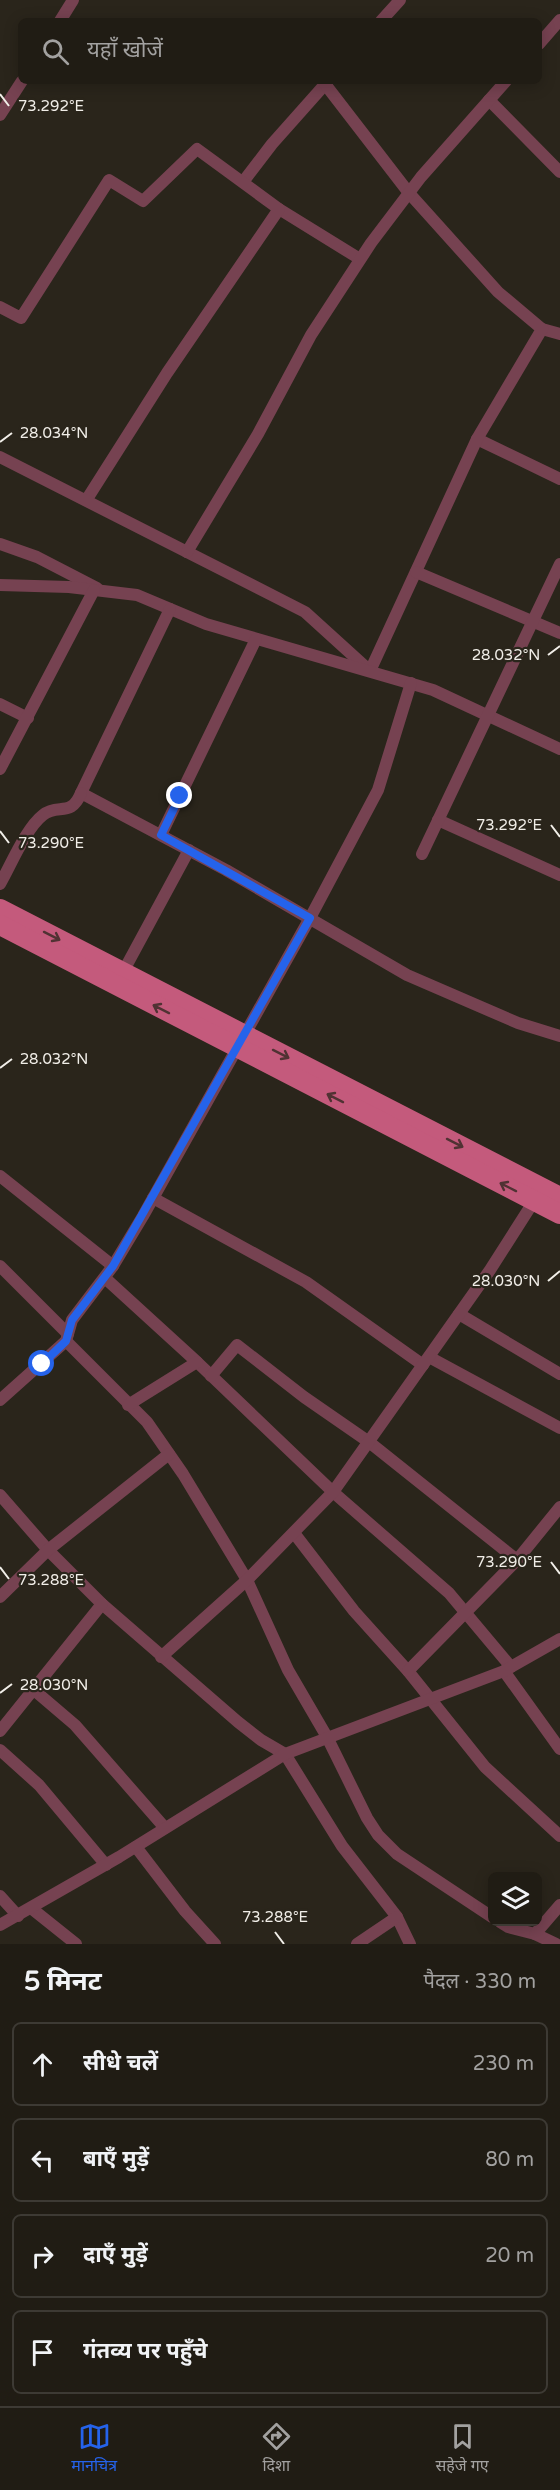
<!DOCTYPE html>
<html lang="hi">
<head>
<meta charset="utf-8">
<style>
	body { margin:0; font-family:"Varela Round","Noto Sans Devanagari",sans-serif; background:#28251d; color:#f1f3f6 }
	.controls { position:absolute; right:18px; bottom:18px; display:grid; overflow:hidden; border-radius:9px; box-shadow:0 3px 15px #0003 }
	.controls button { width:54px; height:54px; display:grid; place-items:center; padding:0; border:0; border-bottom:2px solid #3d3a34; background:#201c14; color:#f1f3f6; font:30px sans-serif }
	.stop { position:absolute; width:18px; height:18px; margin:-14px; border:4px solid #2563eb; border-radius:50%; background:#fff }
	.stop.end { background:#2563eb; border-color:#fff; box-shadow:0 2px 6px #0008 }
	.list { margin:0; padding:0; list-style:none }
	h2 { display:flex; justify-content:space-between; align-items:center; height:78px; margin:0; padding:0 24px; font-size:26px }
	h2 small { font-size:20px; font-weight:400; color:#a2a1a0 }
	.list li { display:grid; grid-template-columns:39px 1fr auto; gap:18px; align-items:center; box-sizing:border-box; height:84px; margin:0 12px 12px; padding:0 12px; border:2px solid #3d3a34; border-radius:9px }
	.list b { display:block; font-size:22px; white-space:nowrap }
	.list em { font-size:20px; font-style:normal; color:#a2a1a0 }
	.icon { flex:none; width:33px; height:33px; fill:none; stroke:currentColor; stroke-width:2; stroke-linecap:round; stroke-linejoin:round }
	.map { position:relative; flex:none; width:560px; height:1944px; overflow:hidden }
	.search { position:absolute; background:#201c14; box-shadow:0 3px 15px #0003; left:18px; right:18px; top:18px; height:66px; display:flex; align-items:center; gap:15px; box-sizing:border-box; padding:0 21px; border-radius:9px; color:#a2a1a0; font-size:22px }
	.sheet { height:462px; background:#201c14 }
	nav { display:flex; justify-content:space-around; align-items:center; box-sizing:border-box; height:84px; border-top:2px solid #3d3a34; background:#201c14; font-size:16px; color:#a2a1a0 }
	nav a { display:grid; justify-items:center; gap:3px }
	nav .on { color:#2563eb }
	.map>svg:first-child { display:block }
</style>
</head>
<body>
<div class="map">
<svg width="560" height="1944" viewBox="0 0 560 1944">
	<rect width="100%" height="100%" fill="#2a251b"/>
	<g fill="none" stroke-linecap="round" stroke-linejoin="round">
		<!-- street -->
		<g stroke="#764251" stroke-width="12">
			<polyline points="60,21 73,0"/>
			<polyline points="381,21 400,0"/>
			<polyline points="539,44 560,20"/>
			<polyline points="489,100 560,172"/>
			<polyline points="0,115 22,81"/>
			<polyline points="243,182 272,144 328,81"/>
			<polyline points="279,209 360,259"/>
			<polyline points="0,307 21,318 109,180 143,201 197,149 279,209 167,373 87,499"/>
			<polyline points="542,329 560,334"/>
			<polyline points="477,439 560,479"/>
			<polyline points="0,457 305,612 370,671 477,439 542,329 498,292 409,193 325,84"/>
			<polyline points="0,544 37,557 97,588"/>
			<polyline points="187,552 258,434 311,335 371,243 421,177 506,81"/>
			<polyline points="416,572 560,633"/>
			<polyline points="0,585 69,587 137,595 206,624 433,690 560,749"/>
			<polyline points="170,609 81,793 226,870 407,975 518,1023 560,1036"/>
			<polyline points="0,704 28,718"/>
			<polyline points="0,769 94,590"/>
			<polyline points="438,820 560,875"/>
			<polyline points="161,835 256,639"/>
			<polyline points="422,854 560,564"/>
			<path d="M0 884C11 865 26 828 43 815 58 803 71 818 81 793"/>
			<polyline points="123,972 189,850"/>
			<polyline points="0,1176 113,1266"/>
			<polyline points="153,1198 306,1282 423,1365"/>
			<polyline points="0,1266 68,1334"/>
			<polyline points="105,1278 197,1362 333,1492 449,1593 511,1667"/>
			<polyline points="459,1314 560,1374"/>
			<polyline points="66,1341 147,1422 183,1474 247,1580 288,1670 327,1737 367,1818 378,1835 397,1854 492,1917"/>
			<polyline points="429,1357 560,1428"/>
			<polyline points="211,1376 237,1345 304,1397 369,1442 517,1560"/>
			<polyline points="0,1400 66,1341 72,1320 113,1266 143,1216 310,918 378,790 411,683"/>
			<polyline points="128,1405 197,1362"/>
			<polyline points="0,1495 48,1550 102,1604 238,1722 261,1740 285,1754 342,1846 397,1917 410,1944"/>
			<polyline points="294,1533 354,1611 408,1671 485,1767 560,1836"/>
			<polyline points="0,1597 48,1550 169,1454"/>
			<polyline points="161,1657 247,1580 333,1492 490,1270 534,1201"/>
			<polyline points="408,1671 517,1560 560,1507"/>
			<polyline points="504,1671 560,1749"/>
			<polyline points="34,1690 75,1725 165,1828"/>
			<polyline points="0,1731 102,1604"/>
			<polyline points="0,1750 39,1785 106,1865"/>
			<polyline points="136,1847 185,1911 215,1944"/>
			<polyline points="0,1896 18,1916"/>
			<polyline points="31,1908 76,1944"/>
			<polyline points="500,1922 508,1927 535,1934"/>
			<polyline points="0,1925 119,1857 285,1754 504,1671 560,1639"/>
			<polyline points="357,1944 397,1917"/>
			<polyline points="556,1944 535,1934 560,1905"/>
		</g>
		<!-- primary -->
		<g stroke="#c45a7c" stroke-width="20">
			<polyline points="0,909 560,1197"/>
			<polyline points="0,925 560,1214"/>
		</g>
	</g>
	<!-- one-way arrows -->
	<defs><path id="oneway-shaft" d="M-6 0H5M1.5-3L5.5 0L1.5 3" fill="none" stroke-width="1.6" stroke-linecap="round" stroke-linejoin="round" transform="scale(1.5)"/></defs>
	<g stroke="#503233">
		<use href="#oneway-shaft" transform="translate(52 936) rotate(27)"/>
		<use href="#oneway-shaft" transform="translate(161 1009) rotate(-153)"/>
		<use href="#oneway-shaft" transform="translate(281 1054) rotate(27)"/>
		<use href="#oneway-shaft" transform="translate(335 1098) rotate(-153)"/>
		<use href="#oneway-shaft" transform="translate(455 1143) rotate(27)"/>
		<use href="#oneway-shaft" transform="translate(508 1187) rotate(-153)"/>
	</g>
	<g fill="none" stroke-linecap="round" stroke-linejoin="round">
		<!-- route -->
		<polyline stroke="#2563eb" stroke-width="8" points="42,1364 66,1341 72,1320 113,1266 310,918 161,835 180,796"/>
	</g>
	<!-- ticks -->
	<path fill="none" stroke="#f1eee8" stroke-width="2" d="M0 94 9 106M0 442 12 433M548 655 560 646M551 825 560 837M0 831 9 843M0 1068 12 1059M548 1281 560 1271M551 1562 560 1574M0 1567 9 1579M0 1693 12 1684M275 1932 284 1944"/>
	<g font-size="15" text-anchor="middle" fill="#f1eee8" stroke="#2a251b" stroke-width="4.5" stroke-linejoin="round" paint-order="stroke">
		<text x="51" y="111">73.292°E</text>
		<text x="54" y="438">28.034°N</text>
		<text x="506" y="660">28.032°N</text>
		<text x="509" y="830">73.292°E</text>
		<text x="51" y="848">73.290°E</text>
		<text x="54" y="1064">28.032°N</text>
		<text x="506" y="1286">28.030°N</text>
		<text x="509" y="1567">73.290°E</text>
		<text x="51" y="1585">73.288°E</text>
		<text x="54" y="1690">28.030°N</text>
		<text x="275" y="1922">73.288°E</text>
	</g>
</svg>
<div class="controls">
<button><svg class="icon" aria-label="layers" viewBox="0 0 24 24"><path d="M12 4l9 5-9 5-9-5zM3 14l9 5 9-5"/></svg></button>
</div>
<div class="stop" style="left:42px;top:1364px"></div>
<div class="stop end" style="left:180px;top:796px"></div>
<div class="search"><svg class="icon" aria-label="search" viewBox="0 0 24 24"><circle cx="10" cy="10" r="6"/><path d="M15 15l6 6"/></svg>यहाँ खोजें</div>
</div>
<section class="sheet">
<h2>5 मिनट<small>पैदल · 330 m</small></h2>
<ul class="list">
<li><svg class="icon" aria-label="ahead" viewBox="0 0 24 24"><path d="M12 20V5M6 11l6-6 6 6"/></svg><div><b>सीधे चलें</b></div><em>230 m</em></li>
<li><svg class="icon" aria-label="left" viewBox="0 0 24 24"><path d="M17 20v-9H6M10 6l-5 5 5 5"/></svg><div><b>बाएँ मुड़ें</b></div><em>80 m</em></li>
<li><svg class="icon" aria-label="right" viewBox="0 0 24 24"><path d="M7 20v-9h11M14 6l5 5-5 5"/></svg><div><b>दाएँ मुड़ें</b></div><em>20 m</em></li>
<li><svg class="icon" aria-label="arrive" viewBox="0 0 24 24"><path d="M6 21V4h12l-3 4 3 4H6"/></svg><div><b>गंतव्य पर पहुँचे</b></div></li>
</ul>
</section>
<nav>
<a class="on"><svg class="icon" aria-label="map" viewBox="0 0 24 24"><path d="M3 6l6-2 6 2 6-2v14l-6 2-6-2-6 2zM9 4v14M15 6v14"/></svg>मानचित्र</a>
<a><svg class="icon" aria-label="directions" viewBox="0 0 24 24"><path d="M12 3l9 9-9 9-9-9zM9 14v-3h6M13 9l2 2-2 2"/></svg>दिशा</a>
<a><svg class="icon" aria-label="saved" viewBox="0 0 24 24"><path d="M7 4h10v16l-5-4-5 4z"/></svg>सहेजे गए</a>
</nav>
</body>
</html>
